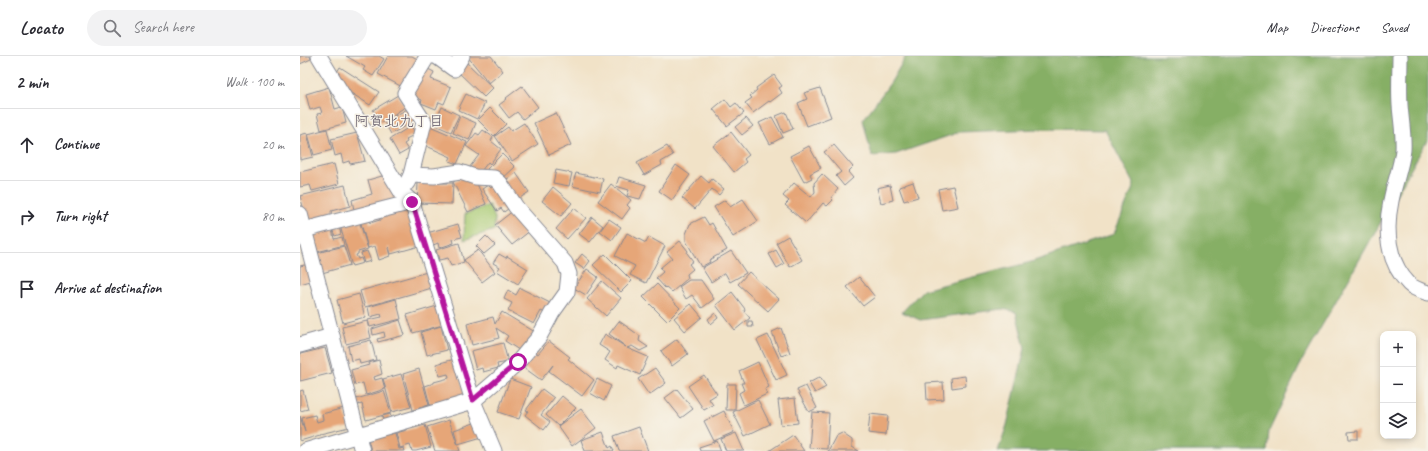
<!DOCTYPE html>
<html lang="en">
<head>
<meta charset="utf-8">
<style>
	body { margin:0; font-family:Caveat,"Klee One",sans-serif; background:#f2f2f3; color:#2b2b33 }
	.controls { position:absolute; right:12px; bottom:12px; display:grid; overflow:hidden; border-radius:8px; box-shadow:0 2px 6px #0003 }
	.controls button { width:36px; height:36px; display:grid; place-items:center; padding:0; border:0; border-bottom:1px solid #e1e1e2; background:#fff; color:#2b2b33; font:20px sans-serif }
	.stop { position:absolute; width:12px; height:12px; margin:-9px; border:3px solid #b5179e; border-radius:50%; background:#fff }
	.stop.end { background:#b5179e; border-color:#fff; box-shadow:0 1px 4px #0008 }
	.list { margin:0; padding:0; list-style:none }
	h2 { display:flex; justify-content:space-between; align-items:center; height:52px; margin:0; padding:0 16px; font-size:17px }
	h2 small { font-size:13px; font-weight:400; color:#7c7c81 }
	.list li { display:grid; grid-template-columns:26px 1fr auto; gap:12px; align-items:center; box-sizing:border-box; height:72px; padding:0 16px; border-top:1px solid #e1e1e2 }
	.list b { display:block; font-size:15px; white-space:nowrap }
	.list em { font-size:13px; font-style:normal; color:#7c7c81 }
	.icon { flex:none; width:22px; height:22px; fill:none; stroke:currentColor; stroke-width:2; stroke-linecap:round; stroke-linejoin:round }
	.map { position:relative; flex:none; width:1128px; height:395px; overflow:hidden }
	header { display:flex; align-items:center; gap:24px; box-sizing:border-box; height:56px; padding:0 20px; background:#fff; border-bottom:1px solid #e1e1e2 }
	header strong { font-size:19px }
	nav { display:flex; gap:22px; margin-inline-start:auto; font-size:14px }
	.search { width:280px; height:36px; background:#f2f2f3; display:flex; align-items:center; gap:10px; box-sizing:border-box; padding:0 14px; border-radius:22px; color:#7c7c81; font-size:15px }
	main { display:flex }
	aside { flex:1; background:#fff }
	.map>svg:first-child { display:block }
</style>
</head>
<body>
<header>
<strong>Locato</strong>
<div class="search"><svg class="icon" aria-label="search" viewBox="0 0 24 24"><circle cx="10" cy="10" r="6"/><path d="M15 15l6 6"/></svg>Search here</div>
<nav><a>Map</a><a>Directions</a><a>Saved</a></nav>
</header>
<main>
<aside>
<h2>2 min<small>Walk · 100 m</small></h2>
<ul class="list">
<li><svg class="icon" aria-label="ahead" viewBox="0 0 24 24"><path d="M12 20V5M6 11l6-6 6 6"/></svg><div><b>Continue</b></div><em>20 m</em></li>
<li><svg class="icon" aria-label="right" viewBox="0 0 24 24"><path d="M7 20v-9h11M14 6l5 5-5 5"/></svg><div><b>Turn right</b></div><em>80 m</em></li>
<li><svg class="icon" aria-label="arrive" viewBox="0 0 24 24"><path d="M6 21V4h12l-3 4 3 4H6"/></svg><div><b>Arrive at destination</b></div></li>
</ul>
</aside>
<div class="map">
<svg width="1128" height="395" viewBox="0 0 1128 395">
	<rect width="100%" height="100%" fill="#f7f3e8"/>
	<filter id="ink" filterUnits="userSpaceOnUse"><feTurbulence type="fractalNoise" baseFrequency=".025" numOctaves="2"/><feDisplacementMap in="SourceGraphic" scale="8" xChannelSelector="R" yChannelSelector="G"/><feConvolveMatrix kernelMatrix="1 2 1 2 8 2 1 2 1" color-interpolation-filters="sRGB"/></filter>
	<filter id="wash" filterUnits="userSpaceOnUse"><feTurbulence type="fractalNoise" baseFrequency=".012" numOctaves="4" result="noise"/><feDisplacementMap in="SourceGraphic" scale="16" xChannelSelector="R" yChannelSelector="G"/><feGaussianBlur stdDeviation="0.9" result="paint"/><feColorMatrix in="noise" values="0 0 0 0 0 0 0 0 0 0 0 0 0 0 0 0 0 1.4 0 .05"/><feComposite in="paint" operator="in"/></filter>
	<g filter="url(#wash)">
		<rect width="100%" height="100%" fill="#f1e2c7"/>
		<!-- green -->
		<polygon fill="#a9cb73" stroke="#627d68" points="189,149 195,162 194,174 164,184 165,158"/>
		<!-- forest -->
		<polygon fill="#86af65" stroke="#506f62" points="606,0 1128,0 1128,83 1003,303 969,375 967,395 698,395 707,369 725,292 716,256 702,253 620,264 602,256 623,234 731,206 814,178 834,129 805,74 742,73 660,76 596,98 572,100 563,64 591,26"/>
		<g id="blocks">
			<!-- building -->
			<g fill="#e6a678">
				<polygon points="0,0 10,0 11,3 0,8"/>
				<polygon points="46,0 79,0 84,3 73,20 63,14 65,11"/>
				<polygon points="88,0 112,0 121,5 106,33 78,18"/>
				<polygon points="167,0 191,0 203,15 189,27"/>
				<polygon points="165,5 193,32 184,41 156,14"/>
				<polygon points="40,11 79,36 70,49 51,37 36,18"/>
				<polygon points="124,11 134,16 131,23 151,31 144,48 139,46 136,53 121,47 122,44 111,39"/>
				<polygon points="474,19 482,30 479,32 482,37 470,46 469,45 453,57 445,47 452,42 450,40 457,34 456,32"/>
				<polygon points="222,30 238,51 223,63 217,56 209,62 199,49 207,43 206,42"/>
				<polygon points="29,31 35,53 42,51 46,67 21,74 17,58 22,57 20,51 10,54 6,38"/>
				<polygon points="520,32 531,61 507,70 498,47 507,43 504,37"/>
				<polygon points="166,38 185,47 177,63 158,54"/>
				<polygon points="98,39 105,51 81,67 73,54"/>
				<polygon points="425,43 431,51 436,47 444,57 427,70 413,53"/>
				<polygon points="142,51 159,59 151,76 130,67 133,61 137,62"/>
				<polygon points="109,52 116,64 91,78 84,66"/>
				<polygon points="190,52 206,68 194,80 178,64"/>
				<polygon points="486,56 493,73 483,77 476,60"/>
				<polygon points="256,57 271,89 249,99 234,67"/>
				<polygon points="160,60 176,67 169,84 153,77"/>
				<polygon points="472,61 483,81 470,88 459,67"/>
				<polygon points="446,62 453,70 442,79 435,71"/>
				<polygon points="224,67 238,88 212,105 195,80 208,71 211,75"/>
				<polygon points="111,70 116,78 106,83 107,86 104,88 108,94 99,99 90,83"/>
				<polygon points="130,70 167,86 157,108 149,105 151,101 122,88"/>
				<polygon points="27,73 32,94 14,99 8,78"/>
				<polygon points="183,74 193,81 191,85 201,93 190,108 188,106 178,119 169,112 179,99 166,90 176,77 179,79"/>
				<polygon points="431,76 449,99 444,103 446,106 434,116 413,90"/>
				<polygon points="7,77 13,101 0,104 0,79"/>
				<polygon points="57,77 65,105 50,108 49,105 43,107 41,98 35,100 31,83"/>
				<polygon points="534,89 553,111 548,116 553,122 544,130 536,120 541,116 524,96"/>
				<polygon points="367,90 373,99 361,106 362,109 344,119 337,107"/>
				<polygon points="509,90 521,112 510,118 512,122 504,126 490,100"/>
				<polygon points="202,98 215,111 200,125 187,113"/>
				<polygon points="34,108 39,128 12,135 10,129 0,131 0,116"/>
				<polygon points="376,109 390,119 372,144 359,135"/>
				<polygon points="256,114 272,117 269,130 253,127"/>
				<polygon points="216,117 229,136 214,146 201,127"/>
				<polygon points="276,117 303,123 300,136 272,130"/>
				<polygon points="89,118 96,143 54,154 52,144 72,138 68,124"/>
				<polygon points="522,118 538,133 531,142 533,144 527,150 523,147 506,167 485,149 489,145 483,140 494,127 511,141 515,136 514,127"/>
				<polygon points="166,119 174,121 186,148 168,156 153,126"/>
				<polygon points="401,120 409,127 412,123 424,133 419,139 412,133 395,153 382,142"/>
				<polygon points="319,121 346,129 340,143 327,140 329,134 316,130"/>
				<polygon points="613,126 618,141 604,145 599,131"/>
				<polygon points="118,127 153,127 152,148 117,147"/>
				<polygon points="311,128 331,144 327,149 330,152 322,163 298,145"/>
				<polygon points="45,129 50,150 31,155 32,162 8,168 0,140"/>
				<polygon points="188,129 191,132 195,129 213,149 204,156 201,152 197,155 182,133"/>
				<polygon points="590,129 593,144 581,147 577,132"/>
				<polygon points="653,130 658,151 642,154 638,133"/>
				<polygon points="253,131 272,147 261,160 242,145"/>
				<polygon points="443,143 458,165 433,181 414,151 425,144 430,151"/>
				<polygon points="109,151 120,190 91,198 89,191 88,192 90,200 79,204 75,190 68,192 60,164 69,162 70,167 80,164 79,159"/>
				<polygon points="274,152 286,162 267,183 256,173"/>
				<polygon points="214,154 231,174 212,189 195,169"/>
				<polygon points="292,161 303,170 290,186 279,178"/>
				<polygon points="404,161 409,169 412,167 427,194 409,204 410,206 401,211 386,185 386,178 390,168"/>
				<polygon points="309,163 321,171 312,184 300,175"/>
				<polygon points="59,164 68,193 58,196 58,198 56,199 58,203 61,202 63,207 52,210 40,170"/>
				<polygon points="158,168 162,181 153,183 154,187 139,192 138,187 131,190 127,177"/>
				<polygon points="39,171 41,178 35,180 32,173"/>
				<polygon points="32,173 34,183 42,181 44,189 17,196 12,179"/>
				<polygon points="327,177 346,187 349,181 365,190 346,227 330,219 335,210 315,200"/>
				<polygon points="186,180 195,189 184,198 176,190"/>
				<polygon points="488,180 502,204 490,211 476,187"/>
				<polygon points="380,185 388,195 387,197 393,205 389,208 393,213 387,218 388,222 372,236 366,231 365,232 356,222 363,216 360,212 372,202 367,196"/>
				<polygon points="159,187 164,206 151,210 148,202 139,204 136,194"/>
				<polygon points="44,190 50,209 22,217 17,197"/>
				<polygon points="178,194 195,216 182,226 164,204"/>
				<polygon points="476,194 484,208 477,212 469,198"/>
				<polygon points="67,195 71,205 64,207 61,197"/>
				<polygon points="431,195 446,217 430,226 425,217 411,226 402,212"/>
				<polygon points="199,198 206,202 207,200 228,213 218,228 197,215 200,211 193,207"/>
				<polygon points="282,198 290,205 284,213 275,207"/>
				<polygon points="305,198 332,225 321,236 293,209"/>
				<polygon points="9,208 14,224 0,228 0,210"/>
				<polygon points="287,213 298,221 286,239 274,232"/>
				<polygon points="127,216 132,232 65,251 60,235"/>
				<polygon points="449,216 479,243 468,255 438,228"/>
				<polygon points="559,221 575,241 563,250 547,231"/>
				<polygon points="389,224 401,224 414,243 402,252 392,239 386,243 379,231"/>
				<polygon points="302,225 321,242 306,260 287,243"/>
				<polygon points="357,228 380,252 367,265 343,241"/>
				<polygon points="220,232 252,248 247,258 241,255 234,268 208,255 212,247 204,243 208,234 216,239"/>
				<polygon points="432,236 445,253 444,255 450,262 435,274 416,249"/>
				<polygon points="59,238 65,261 43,267 37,244"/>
				<polygon points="96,243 101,263 70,271 68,264 82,261 81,258 70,261 68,251"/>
				<polygon points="391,248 402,261 385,275 374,262"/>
				<polygon points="137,250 143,269 113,277 107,259"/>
				<polygon points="202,256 235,276 222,296 205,285 208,280 196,272 199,282 172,289 167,268 193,261 195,268"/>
				<polygon points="415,257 418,262 411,268 408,263"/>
				<polygon points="100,264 105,279 78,286 77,283 85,281 84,276 73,279 72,273"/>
				<polygon points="67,265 71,282 46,288 42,271"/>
				<polygon points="319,265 340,280 339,285 348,291 340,295 332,290 327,292 348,301 340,319 318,309 317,312 305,304 310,296 299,289 305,278 326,291 309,278"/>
				<polygon points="448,265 452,265 453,271 448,271"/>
				<polygon points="141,270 147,294 127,299 121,276"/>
				<polygon points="481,272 490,297 481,300 472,276"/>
				<polygon points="468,279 487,319 476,324 457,284"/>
				<polygon points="377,283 388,298 372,310 361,295"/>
				<polygon points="71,284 76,304 60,308 59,303 51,305 48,290"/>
				<polygon points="249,285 270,301 268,303 294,324 282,340 249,315 253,309 241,324 223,311 235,296 238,298"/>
				<polygon points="203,287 208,306 197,308 198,312 183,316 182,312 176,314 171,295"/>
				<polygon points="25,292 32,317 0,325 0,298"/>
				<polygon points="155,303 166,342 131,353 125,330 134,327 134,326 149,322 148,318 140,320 136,308"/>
				<polygon points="79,304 82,318 74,321 75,324 82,322 85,333 66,339 63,327 55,329 51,314 69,309 68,307"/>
				<polygon points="458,306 469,331 465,333 467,338 444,349 439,337 444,334 441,327 444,327 439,315"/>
				<polygon points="355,312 366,327 349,339 338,323"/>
				<polygon points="119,313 129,349 113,354 103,318"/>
				<polygon points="101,318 111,351 92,356 83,323"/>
				<polygon points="404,319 417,338 409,343 413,349 404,354 388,330"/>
				<polygon points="665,320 666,330 652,332 651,322"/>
				<polygon points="520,321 526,331 515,337 509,327"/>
				<polygon points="210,323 231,331 219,363 198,356"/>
				<polygon points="297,323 311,330 304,345 290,337"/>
				<polygon points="643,326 644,343 627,344 626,327"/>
				<polygon points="427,328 436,328 435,354 426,354"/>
				<polygon points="506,330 517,352 509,356 497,334"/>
				<polygon points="242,333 254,342 241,359 250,366 244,374 225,359 228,355 226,354"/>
				<polygon points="377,333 393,353 381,362 365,342"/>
				<polygon points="3,334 8,353 0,355 0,335"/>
				<polygon points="84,335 91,357 66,364 62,348 58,349 56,343"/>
				<polygon points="262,340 276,352 258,370 246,359"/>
				<polygon points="495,342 498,367 481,369 478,344"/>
				<polygon points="458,344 470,368 445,380 433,356"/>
				<polygon points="44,352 49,371 20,378 20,379 0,385 0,360 5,376 2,362 15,359 17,366 23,364 22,358"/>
				<polygon points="281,353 296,372 272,390 258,370"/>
				<polygon points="424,355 434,376 414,385 404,365"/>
				<polygon points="512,356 529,357 527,393 509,392"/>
				<polygon points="90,358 92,366 84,368 82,360"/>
				<polygon points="570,358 588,360 586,379 568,377"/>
				<polygon points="149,364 160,395 135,395 127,371"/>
				<polygon points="177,366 182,381 158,388 154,374"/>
				<polygon points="125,369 131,391 116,395 112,395 110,389 100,392 96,377"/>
				<polygon points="339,371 348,395 319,395 314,380"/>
				<polygon points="1058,375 1058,383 1049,383 1048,376"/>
				<polygon points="303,376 309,392 312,390 314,395 285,395 281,384"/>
				<polygon points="95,377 99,393 104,392 105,395 71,395 68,383"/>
				<polygon points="436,377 444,395 426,395 421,383"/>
				<polygon points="542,377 552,384 552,391 559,395 528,395 536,380"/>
				<polygon points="493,379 504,395 469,395"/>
				<polygon points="417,385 421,395 400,395 399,391"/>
			</g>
		</g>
	</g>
	<g filter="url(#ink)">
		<use href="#blocks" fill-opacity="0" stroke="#868892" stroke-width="1"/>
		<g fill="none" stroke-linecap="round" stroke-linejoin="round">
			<defs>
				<g id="minor">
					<polyline points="19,0 102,137 112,146 173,345 194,395"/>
					<polyline points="136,0 154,13 162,0"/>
					<path d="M1100 0C1100 16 1099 33 1100 49 1101 64 1104 79 1103 94 1101 112 1094 128 1091 145 1085 173 1087 206 1109 228 1114 233 1122 235 1128 237"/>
					<polyline points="107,127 111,119 124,66 105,37 127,1 132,0"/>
					<polyline points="0,158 62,395"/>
					<polyline points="0,175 112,146"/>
					<polyline points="0,289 32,280"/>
					<polyline points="5,395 173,345 218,306 239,281 252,257 267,236 269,218 265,207 216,151 200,127 194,122 175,121 160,116 134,120 111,119"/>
				</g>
			</defs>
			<!-- minor casing -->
			<use href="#minor" stroke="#868892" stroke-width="17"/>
			<!-- minor -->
			<use href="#minor" stroke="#fff" stroke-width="15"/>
		</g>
	</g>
	<g fill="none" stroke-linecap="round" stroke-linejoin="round" filter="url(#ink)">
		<!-- route -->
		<polyline stroke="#b5179e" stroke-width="5" points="112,146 173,344 218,306"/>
	</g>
	<g text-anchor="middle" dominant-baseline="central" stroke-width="3" stroke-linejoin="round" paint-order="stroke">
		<!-- neighbourhood labels -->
		<g font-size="15" fill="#625967" stroke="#f7f3e8">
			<text x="99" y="65">阿賀北九丁目</text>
		</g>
	</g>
</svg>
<div class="controls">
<button>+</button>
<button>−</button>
<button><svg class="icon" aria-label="layers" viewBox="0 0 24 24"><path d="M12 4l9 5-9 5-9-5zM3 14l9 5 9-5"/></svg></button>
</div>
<div class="stop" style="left:218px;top:306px"></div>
<div class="stop end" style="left:112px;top:146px"></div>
</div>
</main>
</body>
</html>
